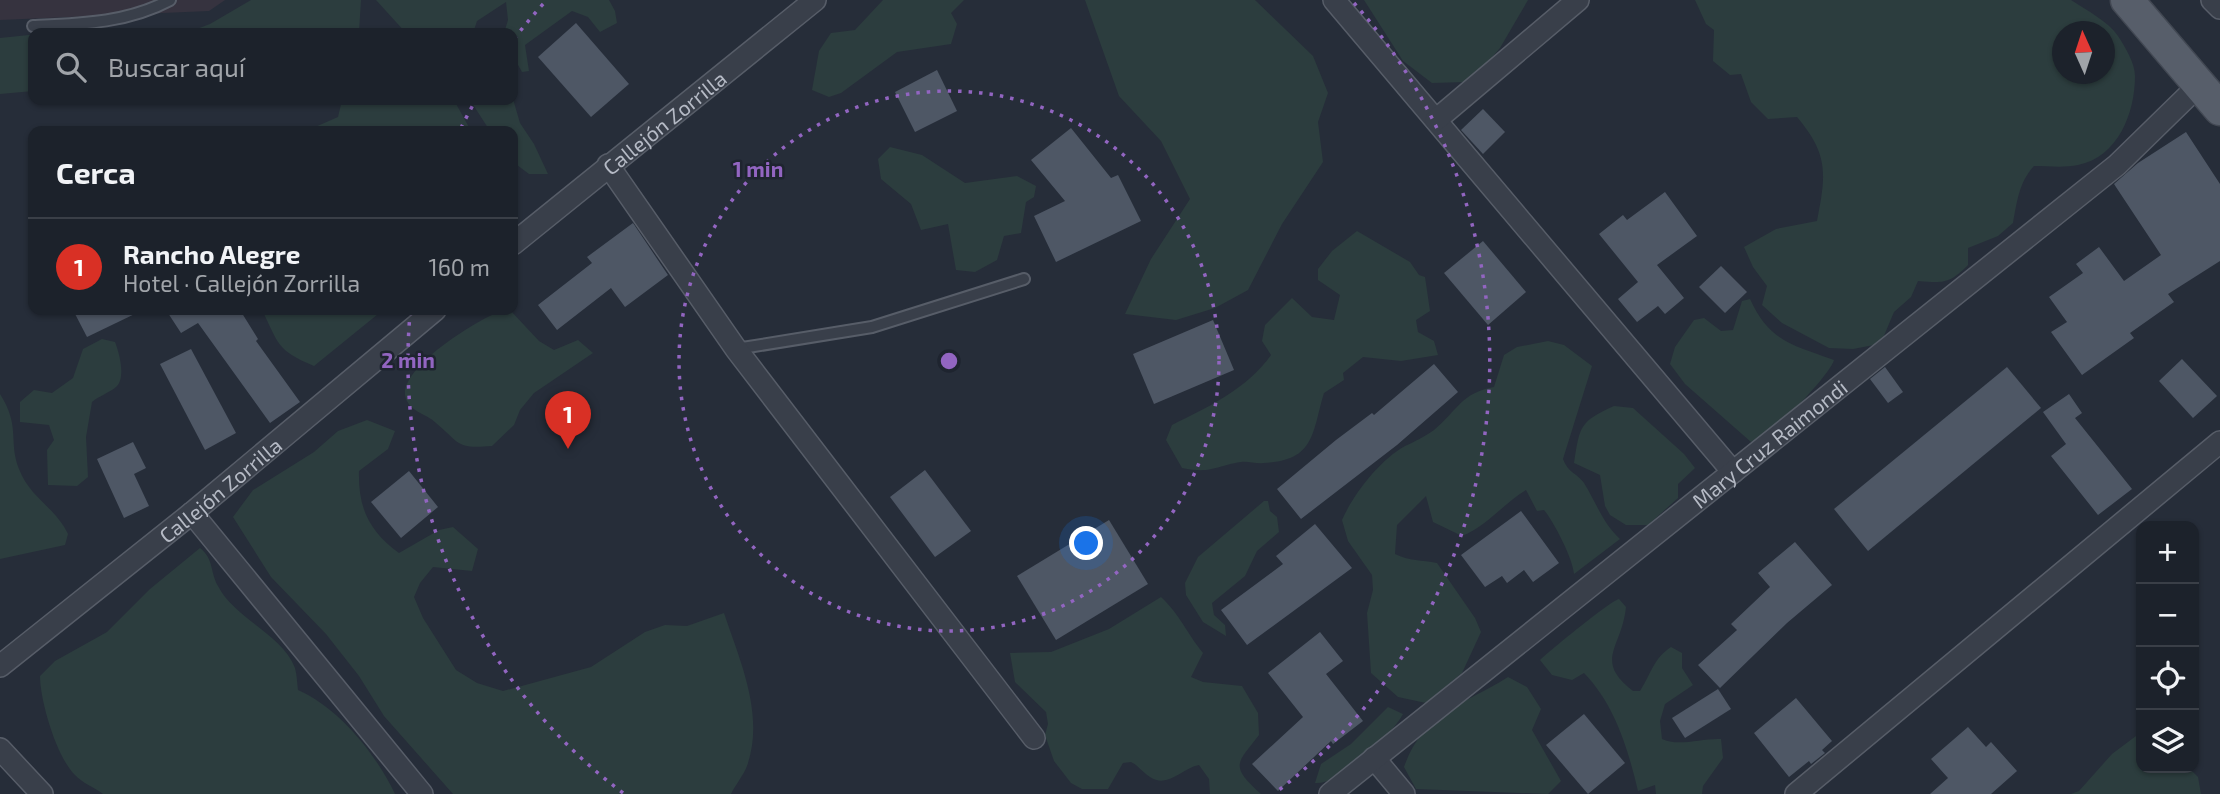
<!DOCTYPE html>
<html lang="es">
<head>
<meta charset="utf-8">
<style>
	body { margin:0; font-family:"Exo 2",sans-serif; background:#252a33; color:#f1f3f6 }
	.controls { position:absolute; right:21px; bottom:21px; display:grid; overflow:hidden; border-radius:14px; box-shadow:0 2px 5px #0004 }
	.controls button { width:63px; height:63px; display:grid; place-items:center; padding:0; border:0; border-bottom:2px solid #3a3f47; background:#1c222b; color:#f1f3f6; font:35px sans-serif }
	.compass { position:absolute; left:2052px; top:21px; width:63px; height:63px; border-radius:50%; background:#1c222b; box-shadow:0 2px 5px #0004; rotate:357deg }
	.you { position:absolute; left:1087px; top:544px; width:24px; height:24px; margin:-18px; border:5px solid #fff; border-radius:50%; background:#1a73e8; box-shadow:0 0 0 10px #1a73e833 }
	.badge { display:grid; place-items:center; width:46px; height:46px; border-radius:50%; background:#d93025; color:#fff; font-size:23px; font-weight:700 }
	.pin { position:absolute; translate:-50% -58px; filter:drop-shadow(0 2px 4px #0008) }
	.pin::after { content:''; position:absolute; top:37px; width:24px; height:21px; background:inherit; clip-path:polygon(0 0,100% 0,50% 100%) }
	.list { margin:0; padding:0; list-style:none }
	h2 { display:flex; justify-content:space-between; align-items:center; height:91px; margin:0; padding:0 28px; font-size:30px }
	h2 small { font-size:23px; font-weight:400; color:#a0a4a9 }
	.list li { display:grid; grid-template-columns:46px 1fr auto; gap:21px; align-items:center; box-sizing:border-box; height:98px; padding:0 28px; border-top:2px solid #3a3f47 }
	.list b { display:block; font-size:26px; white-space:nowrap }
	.list p { margin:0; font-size:23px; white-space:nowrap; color:#a0a4a9 }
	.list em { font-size:23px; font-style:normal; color:#a0a4a9 }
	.icon { flex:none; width:38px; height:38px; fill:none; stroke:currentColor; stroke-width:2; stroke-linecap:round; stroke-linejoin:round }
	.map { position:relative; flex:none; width:2220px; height:794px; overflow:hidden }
	.search { position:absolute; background:#1c222b; box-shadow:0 2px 5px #0004; left:28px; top:28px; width:490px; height:77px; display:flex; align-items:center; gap:18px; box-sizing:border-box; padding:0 24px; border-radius:14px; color:#a0a4a9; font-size:26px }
	.panel { position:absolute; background:#1c222b; box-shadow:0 2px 5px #0004; left:28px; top:126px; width:490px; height:189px; border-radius:14px }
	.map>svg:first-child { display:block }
</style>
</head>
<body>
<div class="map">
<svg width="2220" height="794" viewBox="0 0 2220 794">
	<rect width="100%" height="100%" fill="#262d39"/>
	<!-- medical -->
	<polygon fill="#36333f" points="0,0 225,0 209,11 0,20"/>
	<!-- green -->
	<g fill="#2c3d3e" fill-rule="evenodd">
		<polygon points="251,0 361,0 359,32 362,33 186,33 210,24"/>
		<polygon points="376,0 609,0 615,11 617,23 600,32 588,17 572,11 525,45 529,71 522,72 513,56 513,33 504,33 508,20 506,2 477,21 473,33 406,33"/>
		<polygon points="883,0 964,0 951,13 957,24 951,44 897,52 841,93 829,97 812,90 819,51 831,33 855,30"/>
		<polygon points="1085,0 1255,0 1313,56 1328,93 1318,122 1323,162 1282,224 1248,290 1215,308 1176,320 1125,314 1151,259 1190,199 1161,141 1119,96"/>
		<polygon points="1364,0 1528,0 1500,48 1481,70 1466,82 1432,83 1403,61"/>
		<path d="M1695 0H2071C2086 10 2108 21 2118 36 2125 47 2135 63 2135 76 2135 113 2118 157 2078 165 2064 168 2048 166 2034 166 2019 182 2017 202 2013 223L1998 236 1968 248V265C1949 284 1944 283 1918 281L1911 297 1894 312 1883 338 1874 345 1853 349 1829 348 1782 323 1762 305 1767 286 1753 267 1744 247 1776 229 1817 221C1826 174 1829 155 1797 117L1768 119 1751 102 1741 74 1730 75 1713 61 1714 30 1706 24ZM2062 32H2104V74H2062Z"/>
		<polygon points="77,30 91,33 33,33 33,91 0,94 0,38"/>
		<polygon points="513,99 520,123 534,144 548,174 529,174 513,162 513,131 490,131 470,100"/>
		<polygon points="342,100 454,100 471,131 306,131 338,117"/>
		<polygon points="890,147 922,155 965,183 1017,176 1036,186 1034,197 1026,202 1021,233 1004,236 997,260 975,272 956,270 948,224 921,230 911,204 881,179 878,159"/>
		<path d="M1357 231 1410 262 1419 275 1425 277 1430 311 1416 320 1418 332 1434 341 1438 355 1401 361 1363 357 1343 373 1344 380 1324 393C1312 432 1316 461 1263 463 1256 464 1249 461 1241 462 1215 466 1212 474 1182 468L1166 440 1172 425C1208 407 1247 389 1271 355L1262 341 1265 325 1292 298 1312 317 1334 320 1340 295 1318 280V269L1332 251Z"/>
		<path d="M1750 299C1769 341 1792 345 1834 360 1830 375 1780 424 1766 440L1751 442 1685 384 1670 364 1675 347 1694 320 1704 318 1721 331 1733 330 1742 301Z"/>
		<path d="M262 310H383L314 366C276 350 279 344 262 310Z"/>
		<path d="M504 310H510L539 341 554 350 578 340 593 353 534 393 520 410 514 425 492 446C456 449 461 444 436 423 426 413 408 412 405 395 402 366 479 318 504 310Z"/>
		<path d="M102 339 115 342C119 352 126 377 117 386 111 392 99 396 92 402L86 437 88 477 77 486 48 485 47 450 54 440 49 425 20 422V402L34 390 52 393 73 378 83 349Z"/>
		<path d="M1548 341 1564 345 1592 366 1563 459C1569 474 1576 472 1584 483 1597 504 1602 522 1620 539L1574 574C1573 559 1554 522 1544 510L1537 511 1526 490C1503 504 1487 526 1462 536L1433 522 1426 496 1397 525 1395 554C1409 561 1422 560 1437 563L1475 618 1481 632 1462 673 1426 703 1398 697 1371 673 1367 613 1373 590 1372 575 1348 541 1342 520C1354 493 1380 460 1405 446 1416 441 1424 437 1434 430 1458 410 1461 393 1494 387L1504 355 1517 347Z"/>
		<path d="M0 394C21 427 8 441 19 469 30 498 56 508 68 534L65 545 0 559Z"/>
		<path d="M1614 406 1633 408 1684 454 1695 468 1678 484V498L1648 525H1626L1610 515 1605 506 1600 475 1574 463C1580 426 1579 422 1614 406Z"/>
		<path d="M367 420 395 431 388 449 359 471C358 508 369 531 399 553L439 530 453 527 478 549 472 571 433 567 420 583 414 597 423 618 456 670 477 683 503 691 591 667 645 632 665 625 687 626 724 613C740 661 765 715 747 766 743 776 736 784 731 794H453L384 716 359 676 326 634 271 577 233 517 253 490 314 452 338 431Z"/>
		<polygon points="1264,501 1268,501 1270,511 1277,517 1279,532 1257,551 1245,576 1212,603 1214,615 1225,625 1226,636 1203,622 1186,595 1185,583 1198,557"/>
		<path d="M200 548C214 559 210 572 218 586 235 619 282 634 295 668 297 675 297 683 298 690 339 708 376 754 395 794H103C94 787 82 783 75 775 57 758 40 701 40 676L55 661 107 632 150 589Z"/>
		<path d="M1161 597C1181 616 1186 632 1203 653L1191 677 1203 682 1242 686 1258 713 1259 735C1237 764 1229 765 1261 794H1210L1209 779 1199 765C1182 768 1168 789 1150 777 1142 772 1139 766 1131 762L1123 763 1108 789H1082L1071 783 1054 761 1045 735 1048 724 1046 712 1015 682 1010 653 1051 652 1109 629Z"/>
		<path d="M1619 599 1626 607C1622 648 1593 660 1633 691H1640C1651 674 1653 659 1671 647L1682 653V668L1693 685 1665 704 1660 721 1662 739C1678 747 1702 738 1721 739L1723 758 1703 786 1702 794H1656L1655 785 1638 791C1628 749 1615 705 1584 673L1572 680 1552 675 1540 660C1551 650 1610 601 1619 599Z"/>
		<path d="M1508 677 1527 687 1541 709 1532 730 1561 781 1548 794 1416 789 1404 767C1423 712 1464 705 1508 677Z"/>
		<path d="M1388 707 1403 714C1391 736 1341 785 1315 783L1321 764 1351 744Z"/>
		<polygon points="2136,736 2141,736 2141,768 2189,768 2198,777 2201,794 2071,794 2079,791 2112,754"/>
	</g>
	<!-- building -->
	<g fill="#4e5765">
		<polygon points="576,23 629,84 591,117 538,57"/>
		<polygon points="937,70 957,111 915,132 895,92"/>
		<polygon points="1483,109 1505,132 1483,154 1461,130"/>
		<polygon points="1071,128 1111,178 1118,175 1141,221 1056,262 1034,216 1065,201 1031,160"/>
		<polygon points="2186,132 2220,184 2220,261 2168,294 2174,302 2130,333 2134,338 2082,375 2051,332 2067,322 2049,297 2083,273 2076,264 2099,247 2124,281 2161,255 2114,184 2138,163"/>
		<polygon points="1665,192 1697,236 1657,265 1684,298 1665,314 1658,306 1637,322 1618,299 1638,282 1599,234 1623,215 1627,220"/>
		<polygon points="633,223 668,275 625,307 611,288 557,330 538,305 592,263 587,257"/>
		<polygon points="1483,241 1526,292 1488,325 1444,273"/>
		<polygon points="1721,266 1747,292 1725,313 1699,287"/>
		<polygon points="73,310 143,310 87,337"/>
		<polygon points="166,310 240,310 258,339 256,341 300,402 270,423 198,323 181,333"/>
		<polygon points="1213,320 1234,370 1154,404 1133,354"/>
		<polygon points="191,349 236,433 205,450 160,364"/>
		<polygon points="2182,359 2217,396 2193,418 2159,381"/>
		<polygon points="1434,364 1458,392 1397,445 1301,519 1277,489 1336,440 1372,413 1374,415"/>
		<polygon points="1885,367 1903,392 1888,403 1870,379"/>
		<polygon points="2007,367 2041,408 1868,551 1834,509"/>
		<polygon points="2069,394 2082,413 2075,418 2132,489 2098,515 2051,456 2066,444 2043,412"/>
		<polygon points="133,442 146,468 134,474 149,506 124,518 97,459"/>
		<polygon points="925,470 971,531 935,557 890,497"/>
		<polygon points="409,471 438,507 401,538 371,502"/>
		<polygon points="1521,511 1559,563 1533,582 1524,570 1507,583 1502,576 1485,587 1461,555"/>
		<polygon points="1109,520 1148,584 1056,640 1017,576"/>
		<polygon points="1315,524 1352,568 1247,645 1221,610 1283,564 1276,556"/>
		<polygon points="1795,542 1832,585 1787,623 1720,688 1698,665 1737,630 1731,624 1770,587 1758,573"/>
		<polygon points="1320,632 1343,661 1326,674 1363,721 1333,744 1331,741 1278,791 1252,764 1303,717 1268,673"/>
		<polygon points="1718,689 1731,709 1685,738 1672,718"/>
		<polygon points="1796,698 1832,741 1822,750 1825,753 1811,764 1809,761 1789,777 1754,733"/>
		<polygon points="1584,714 1625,763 1588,794 1546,745"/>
		<polygon points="1968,727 1986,747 1991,742 2017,771 1991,794 1930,794 1948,778 1931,759"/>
	</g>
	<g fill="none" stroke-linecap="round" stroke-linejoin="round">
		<defs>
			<g id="service">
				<path d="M33 26C81 24 127 23 170 0"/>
				<polyline points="736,349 872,327 1024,279"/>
			</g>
			<g id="minor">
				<polyline points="1334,0 1733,472"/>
				<polyline points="2212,0 2220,8"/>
				<polyline points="1436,120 1578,0"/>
				<polyline points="608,165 736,349 1034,738"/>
				<path id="s1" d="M513 244 815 0"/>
				<polyline points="192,513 422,794"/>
				<path id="s2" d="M0 666 192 513 435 310"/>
				<polyline points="0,749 42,794"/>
				<polyline points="1374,758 1404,794"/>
				<path id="s3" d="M1330 794 2117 165 2199 85"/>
				<polyline points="1796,794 2220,442"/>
			</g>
			<polyline id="primary" points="2127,0 2220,109"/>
		</defs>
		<!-- service casing -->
		<use href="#service" stroke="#575d68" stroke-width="14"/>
		<!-- minor casing -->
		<use href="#minor" stroke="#575d68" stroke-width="24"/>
		<!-- primary casing -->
		<use href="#primary" stroke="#424853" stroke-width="35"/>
		<!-- service -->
		<use href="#service" stroke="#393f4a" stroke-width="10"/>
		<!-- minor -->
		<use href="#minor" stroke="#393f4a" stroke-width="21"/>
		<!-- primary -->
		<use href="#primary" stroke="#575e6a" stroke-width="32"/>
	</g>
	<!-- distance rings -->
	<g fill="none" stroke="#9265c1" stroke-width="3.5" stroke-dasharray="3.5 7">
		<circle cx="949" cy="361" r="270"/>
		<path d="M623 793A541 541 0 0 1 410 314M461 128A541 541 0 0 1 474 103M514 39A541 541 0 0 1 544 3M1354 3A541 541 0 0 1 1275 793"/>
	</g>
	<g text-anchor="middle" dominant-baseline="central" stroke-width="5" stroke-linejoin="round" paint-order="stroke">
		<!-- street labels -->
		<g font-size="21" fill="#b5bac5" stroke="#1e242f">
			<text stroke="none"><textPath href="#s1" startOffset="194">Callejón Zorrilla</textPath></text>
			<text stroke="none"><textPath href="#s3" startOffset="562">Mary Cruz Raimondi</textPath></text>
			<text stroke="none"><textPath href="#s2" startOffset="282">Callejón Zorrilla</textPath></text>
		</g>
	</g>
	<circle cx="949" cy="361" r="10" fill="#9265c1" stroke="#1e242f" stroke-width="3.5"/>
	<g font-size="21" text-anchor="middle" font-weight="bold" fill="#9265c1" stroke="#1e242f" stroke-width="5" stroke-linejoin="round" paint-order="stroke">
		<text x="758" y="177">1 min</text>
		<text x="408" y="368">2 min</text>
	</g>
</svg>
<div class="controls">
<button>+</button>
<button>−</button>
<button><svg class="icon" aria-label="locate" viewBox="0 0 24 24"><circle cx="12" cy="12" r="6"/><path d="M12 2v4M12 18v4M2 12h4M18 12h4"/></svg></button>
<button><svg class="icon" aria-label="layers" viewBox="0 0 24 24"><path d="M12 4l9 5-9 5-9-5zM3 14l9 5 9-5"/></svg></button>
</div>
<svg class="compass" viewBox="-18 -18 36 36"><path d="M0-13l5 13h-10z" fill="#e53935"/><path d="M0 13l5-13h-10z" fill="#a0a4a9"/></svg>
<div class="you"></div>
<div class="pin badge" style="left:568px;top:449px">1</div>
<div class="search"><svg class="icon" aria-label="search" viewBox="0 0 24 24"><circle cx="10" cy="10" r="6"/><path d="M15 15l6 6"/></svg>Buscar aquí</div>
<section class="panel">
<h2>Cerca<small></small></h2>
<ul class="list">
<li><span class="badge">1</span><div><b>Rancho Alegre</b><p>Hotel · Callejón Zorrilla</p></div><em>160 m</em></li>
</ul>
</section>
</div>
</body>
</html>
